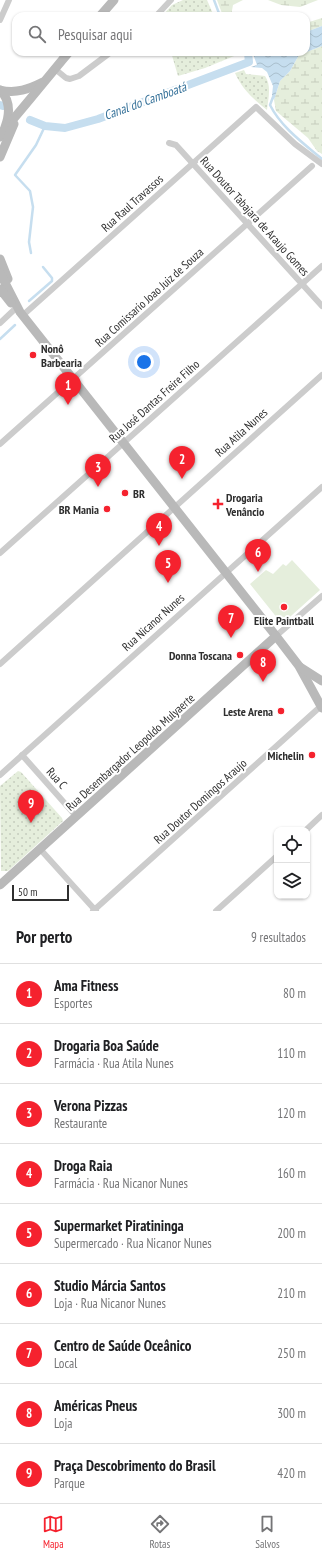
<!DOCTYPE html>
<html lang="pt">
<head>
<meta charset="utf-8">
<style>
	body { margin:0; font-family:"PT Sans Narrow",sans-serif; background:#f6f6f6; color:#202124 }
	.controls { position:absolute; right:12px; bottom:12px; display:grid; overflow:hidden; border-radius:8px; box-shadow:0 1px 3px #0004 }
	.controls button { width:36px; height:36px; display:grid; place-items:center; padding:0; border:0; border-bottom:1px solid #e0e0e0; background:#fff; color:#202124; font:20px sans-serif }
	.scale { position:absolute; left:12px; bottom:10px; width:57px; box-sizing:border-box; padding-left:4px; border:2px solid #2f2f2f; border-top:0; font-size:11px; line-height:14px; white-space:nowrap; color:#2f2f2f; -webkit-text-stroke:3px #fff; paint-order:stroke }
	.you { position:absolute; left:144px; top:362px; width:14px; height:14px; margin:-10px; border:3px solid #fff; border-radius:50%; background:#1a73e8; box-shadow:0 0 0 6px #1a73e833 }
	.badge { display:grid; place-items:center; width:26px; height:26px; border-radius:50%; background:#f5222e; color:#fff; font-size:13px; font-weight:700 }
	.pin { position:absolute; translate:-50% -33px; filter:drop-shadow(0 1px 2px #0008) }
	.pin::after { content:''; position:absolute; top:21px; width:14px; height:12px; background:inherit; clip-path:polygon(0 0,100% 0,50% 100%) }
	.list { margin:0; padding:0; list-style:none }
	h2 { display:flex; justify-content:space-between; align-items:center; height:52px; margin:0; padding:0 16px; font-size:17px }
	h2 small { font-size:13px; font-weight:400; color:#757577 }
	.list li { display:grid; grid-template-columns:26px 1fr auto; gap:12px; align-items:center; box-sizing:border-box; height:60px; padding:0 16px; border-top:1px solid #e0e0e0 }
	.list b { display:block; font-size:15px; white-space:nowrap }
	.list p { margin:0; font-size:13px; white-space:nowrap; color:#757577 }
	.list em { font-size:13px; font-style:normal; color:#757577 }
	.icon { flex:none; width:22px; height:22px; fill:none; stroke:currentColor; stroke-width:2; stroke-linecap:round; stroke-linejoin:round }
	.map { position:relative; flex:none; width:322px; height:911px; overflow:hidden }
	.search { position:absolute; background:#fff; box-shadow:0 1px 3px #0004; left:12px; right:12px; top:12px; height:44px; display:flex; align-items:center; gap:10px; box-sizing:border-box; padding:0 14px; border-radius:12px; color:#757577; font-size:15px }
	.sheet { height:592px; background:#fff }
	nav { display:flex; justify-content:space-around; align-items:center; box-sizing:border-box; height:56px; border-top:1px solid #e0e0e0; background:#fff; font-size:11px; color:#757577 }
	nav a { display:grid; justify-items:center; gap:2px }
	nav .on { color:#f5222e }
	.map>svg:first-child { display:block }
</style>
</head>
<body>
<div class="map">
<svg width="322" height="911" viewBox="0 0 322 911">
	<defs>
		<pattern id="grass-dots" width="8" height="8" patternUnits="userSpaceOnUse"><rect width="8" height="8" fill="#e5eedc"/><path d="M2 2h.1M6 6h.1" fill="none" stroke="#c5ccbd" stroke-width="1.8" stroke-linecap="round"/></pattern>
		<pattern id="wetland-marsh" width="20" height="14" patternUnits="userSpaceOnUse"><rect width="20" height="14" fill="#e5eedc"/><path d="M1 5h8M5 5V1M11 12h8M15 12V8" fill="none" stroke="#c5ccbd"/></pattern>
		<pattern id="water-waves" width="16" height="10" patternUnits="userSpaceOnUse"><rect width="16" height="10" fill="#c6deef"/><path d="M0 5q4-4 8 0t8 0" fill="none" stroke="#aabfcd"/></pattern>
	</defs>
	<rect width="100%" height="100%" fill="#fff"/>
	<!-- grass -->
	<g fill="url(#grass-dots)">
		<polygon points="183,0 207,0 214,16 162,16 172,5"/>
		<polygon points="171,52 238,52 239,54 205,68 178,76"/>
		<path d="M244 70 246 74 265 76C272 86 268 99 267 110 253 99 242 89 235 73Z"/>
		<polygon points="18,771 21,772 62,818 63,821 8,871 1,871 0,786"/>
	</g>
	<!-- wetland -->
	<g fill="url(#wetland-marsh)">
		<polygon points="217,0 243,0 233,5 231,16 223,16"/>
		<polygon points="268,0 318,0 300,7 281,5"/>
		<polygon points="322,18 322,26 306,32 306,23"/>
		<polygon points="322,46 322,154 317,151 308,138 276,111 274,100 280,81 290,71 299,55"/>
	</g>
	<!-- garden -->
	<polygon fill="#e5eedc" points="292,560 320,590 282,624 250,584 266,570 273,574 283,564 286,566"/>
	<!-- water -->
	<polygon fill="url(#water-waves)" points="322,26 322,46 299,55 290,71 280,81 274,100 272,95 273,86 267,72 262,68 251,67 257,65 253,54 245,52 306,52 306,32"/>
	<g fill="none" stroke-linecap="round" stroke-linejoin="round">
		<!-- stream -->
		<g stroke="#c6deef" stroke-width="2.5">
			<polyline points="214,0 220,16"/>
			<path d="M273 97 270 105C281 127 303 143 322 159"/>
			<polyline points="31,253 29,242 33,207 30,191 15,175 36,145 45,126"/>
			<polyline points="29,301 52,281 52,278 43,267"/>
			<polyline points="0,339 15,325"/>
		</g>
		<!-- canal -->
		<g stroke="#c6deef" stroke-width="8">
			<polyline points="0,105 3,106"/>
			<polyline points="30,120 45,126 65,128 98,119 249,62 248,53"/>
		</g>
		<!-- street -->
		<g stroke="#ccc" stroke-width="6">
			<polyline points="156,16 171,0"/>
			<polyline points="0,20 9,0"/>
			<polyline points="55,69 66,78 70,79 79,76 111,52"/>
			<polyline points="169,143 176,145 322,306"/>
			<polyline points="22,316 256,107 295,144 322,164"/>
			<polyline points="0,323 16,308"/>
			<polyline points="0,444 312,166"/>
			<polyline points="0,553 322,266"/>
			<polyline points="276,636 322,596"/>
			<polyline points="0,664 322,375"/>
			<polyline points="22,755 76,816"/>
			<polyline points="0,775 322,487"/>
			<polyline points="306,830 322,815"/>
			<polyline points="40,849 96,911"/>
			<polyline points="93,911 321,706"/>
			<polyline points="216,911 277,856"/>
		</g>
		<!-- secondary -->
		<g stroke="#b9b9b9" stroke-width="9">
			<polyline points="100,16 114,0"/>
			<path d="M0 90C11 101 10 114 5 127"/>
			<path d="M0 90C16 94 29 89 43 82"/>
			<path d="M0 137 3 131C26 105 47 78 69 52"/>
			<polyline points="0,157 14,124"/>
			<polyline points="0,259 8,279"/>
			<polyline points="0,273 20,312 276,636 299,666 322,708"/>
			<polyline points="0,289 11,303"/>
			<polyline points="300,667 322,681"/>
			<polyline points="0,885 276,636"/>
		</g>
	</g>
	<!-- markers -->
	<g fill="#f5222e" stroke="#fff" stroke-width="1.5">
		<circle cx="33" cy="355" r="4"/>
		<circle cx="125" cy="493" r="4"/>
		<path d="M216 498h4v4h4v4h-4v4h-4v-4h-4v-4h4z"/>
		<circle cx="107" cy="509" r="4"/>
		<circle cx="284" cy="607" r="4"/>
		<circle cx="240" cy="655" r="4"/>
		<circle cx="281" cy="711" r="4"/>
		<circle cx="312" cy="755" r="4"/>
	</g>
	<g text-anchor="middle" dominant-baseline="central" stroke-width="4" stroke-linejoin="round" paint-order="stroke">
		<!-- street labels -->
		<g font-size="12" fill="#2f2f2f" stroke="#fff">
			<text transform="translate(132 203) rotate(-42)">Rua Raul Travassos</text>
			<text transform="translate(255 216) rotate(48)">Rua Doutor Tabajara de Araujo Gomes</text>
			<text transform="translate(149 297) rotate(-42)">Rua Comissario Joao Juiz de Souza</text>
			<text transform="translate(154 401) rotate(-42)">Rua José Dantas Freire Filho</text>
			<text transform="translate(241 432) rotate(-42)">Rua Atila Nunes</text>
			<text transform="translate(153 622) rotate(-42)">Rua Nicanor Nunes</text>
			<text transform="translate(130 752) rotate(-42)">Rua Desembargador Leopoldo Mulyaerte</text>
			<text transform="translate(57 778) rotate(48)">Rua C</text>
			<text transform="translate(200 801) rotate(-42)">Rua Doutor Domingos Araujo</text>
		</g>
		<!-- poi labels -->
		<g font-size="12" font-weight="bold" fill="#2f2f2f" stroke="#fff" text-anchor="end">
			<text x="41" y="348" text-anchor="start">Nonô<tspan x="41" dy="14">Barbearia</tspan></text>
			<text x="133" y="493" text-anchor="start">BR</text>
			<text x="226" y="497" text-anchor="start">Drogaria<tspan x="226" dy="14">Venâncio</tspan></text>
			<text x="99" y="509">BR Mania</text>
			<text x="284" y="620" text-anchor="middle">Elite Paintball</text>
			<text x="232" y="655">Donna Toscana</text>
			<text x="273" y="711">Leste Arena</text>
			<text x="304" y="755">Michelin</text>
		</g>
		<!-- water labels -->
		<g font-size="13" font-style="italic" fill="#357199" stroke="#fff">
			<text transform="translate(145 101) rotate(-20)">Canal do Camboatá</text>
		</g>
	</g>
</svg>
<div class="controls">
<button><svg class="icon" aria-label="locate" viewBox="0 0 24 24"><circle cx="12" cy="12" r="6"/><path d="M12 2v4M12 18v4M2 12h4M18 12h4"/></svg></button>
<button><svg class="icon" aria-label="layers" viewBox="0 0 24 24"><path d="M12 4l9 5-9 5-9-5zM3 14l9 5 9-5"/></svg></button>
</div>
<div class="scale">50 m</div>
<div class="you"></div>
<div class="pin badge" style="left:68px;top:405px">1</div>
<div class="pin badge" style="left:182px;top:479px">2</div>
<div class="pin badge" style="left:98px;top:487px">3</div>
<div class="pin badge" style="left:159px;top:546px">4</div>
<div class="pin badge" style="left:168px;top:583px">5</div>
<div class="pin badge" style="left:258px;top:572px">6</div>
<div class="pin badge" style="left:231px;top:638px">7</div>
<div class="pin badge" style="left:263px;top:682px">8</div>
<div class="pin badge" style="left:31px;top:823px">9</div>
<div class="search"><svg class="icon" aria-label="search" viewBox="0 0 24 24"><circle cx="10" cy="10" r="6"/><path d="M15 15l6 6"/></svg>Pesquisar aqui</div>
</div>
<section class="sheet">
<h2>Por perto<small>9 resultados</small></h2>
<ul class="list">
<li><span class="badge">1</span><div><b>Ama Fitness</b><p>Esportes</p></div><em>80 m</em></li>
<li><span class="badge">2</span><div><b>Drogaria Boa Saúde</b><p>Farmácia · Rua Atila Nunes</p></div><em>110 m</em></li>
<li><span class="badge">3</span><div><b>Verona Pizzas</b><p>Restaurante</p></div><em>120 m</em></li>
<li><span class="badge">4</span><div><b>Droga Raia</b><p>Farmácia · Rua Nicanor Nunes</p></div><em>160 m</em></li>
<li><span class="badge">5</span><div><b>Supermarket Piratininga</b><p>Supermercado · Rua Nicanor Nunes</p></div><em>200 m</em></li>
<li><span class="badge">6</span><div><b>Studio Márcia Santos</b><p>Loja · Rua Nicanor Nunes</p></div><em>210 m</em></li>
<li><span class="badge">7</span><div><b>Centro de Saúde Oceânico</b><p>Local</p></div><em>250 m</em></li>
<li><span class="badge">8</span><div><b>Américas Pneus</b><p>Loja</p></div><em>300 m</em></li>
<li><span class="badge">9</span><div><b>Praça Descobrimento do Brasil</b><p>Parque</p></div><em>420 m</em></li>
</ul>
</section>
<nav>
<a class="on"><svg class="icon" aria-label="map" viewBox="0 0 24 24"><path d="M3 6l6-2 6 2 6-2v14l-6 2-6-2-6 2zM9 4v14M15 6v14"/></svg>Mapa</a>
<a><svg class="icon" aria-label="directions" viewBox="0 0 24 24"><path d="M12 3l9 9-9 9-9-9zM9 14v-3h6M13 9l2 2-2 2"/></svg>Rotas</a>
<a><svg class="icon" aria-label="saved" viewBox="0 0 24 24"><path d="M7 4h10v16l-5-4-5 4z"/></svg>Salvos</a>
</nav>
</body>
</html>
